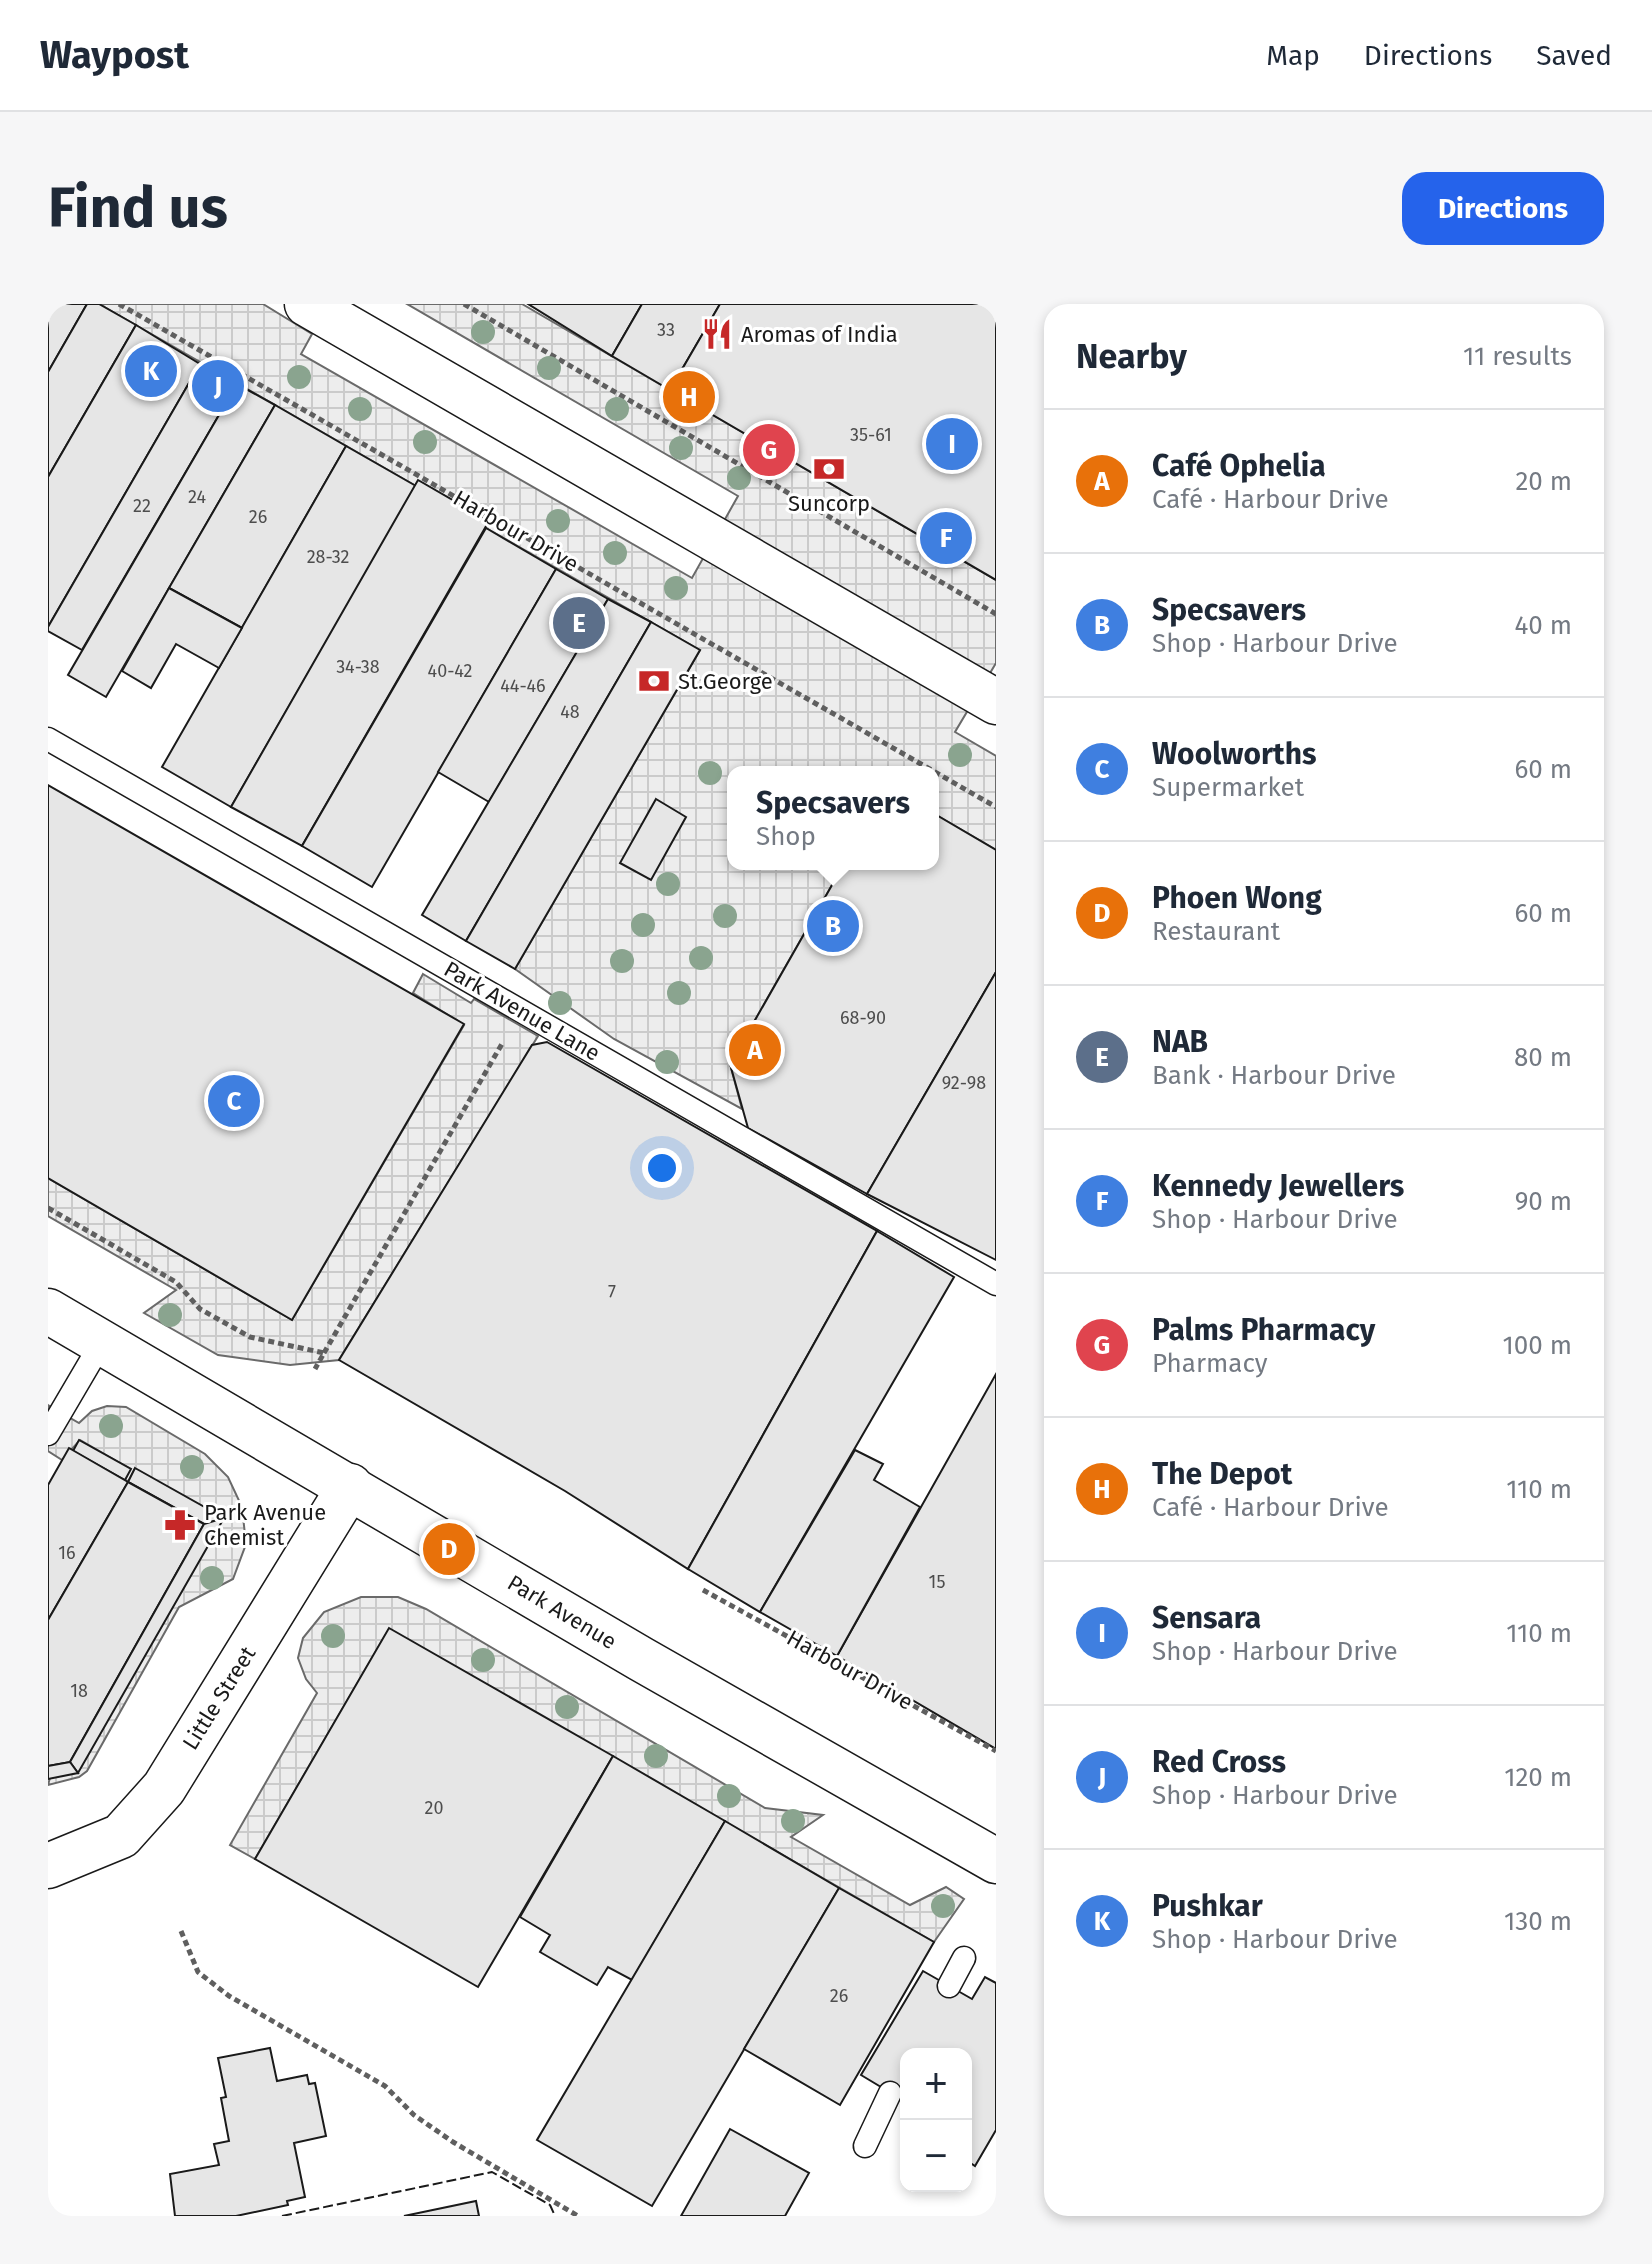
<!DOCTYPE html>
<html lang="en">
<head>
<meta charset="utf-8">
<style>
	body { margin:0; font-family:"Fira Sans",sans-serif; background:#f6f6f7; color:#1f2937 }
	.controls { position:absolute; right:24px; bottom:24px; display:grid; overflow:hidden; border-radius:16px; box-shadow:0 4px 12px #0003 }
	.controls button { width:72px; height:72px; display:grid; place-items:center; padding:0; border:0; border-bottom:2px solid #e0e1e3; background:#fff; color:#1f2937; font:40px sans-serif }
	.you { position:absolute; left:614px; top:864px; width:28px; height:28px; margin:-20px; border:6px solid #fff; border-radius:50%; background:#1a73e8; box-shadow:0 0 0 12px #1a73e833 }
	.badge { display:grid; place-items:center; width:52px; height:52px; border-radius:50%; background:#2563eb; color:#fff; font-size:26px; font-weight:700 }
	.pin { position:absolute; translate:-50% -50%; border:4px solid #fff; box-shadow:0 2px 8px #0006 }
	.popup { position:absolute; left:679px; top:462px; width:212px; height:104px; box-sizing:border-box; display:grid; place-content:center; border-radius:16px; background:#fff; filter:drop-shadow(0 2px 6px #0005); font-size:26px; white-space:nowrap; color:#747a83 }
	.popup b { font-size:30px; color:#1f2937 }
	.popup::after { content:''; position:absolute; left:50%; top:100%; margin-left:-16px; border:16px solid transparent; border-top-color:#fff }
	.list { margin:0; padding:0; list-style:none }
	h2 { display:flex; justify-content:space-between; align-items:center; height:104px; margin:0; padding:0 32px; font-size:34px }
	h2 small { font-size:26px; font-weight:400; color:#747a83 }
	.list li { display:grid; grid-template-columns:52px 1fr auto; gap:24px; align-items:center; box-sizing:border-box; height:144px; padding:0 32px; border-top:2px solid #e0e1e3 }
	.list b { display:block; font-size:30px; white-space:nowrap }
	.list p { margin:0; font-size:26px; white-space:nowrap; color:#747a83 }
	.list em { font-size:26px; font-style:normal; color:#747a83 }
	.map { position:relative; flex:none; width:948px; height:1912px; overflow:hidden; border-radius:24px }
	header { display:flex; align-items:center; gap:48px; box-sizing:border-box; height:112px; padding:0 40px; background:#fff; border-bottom:2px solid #e0e1e3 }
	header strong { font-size:38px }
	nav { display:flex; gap:44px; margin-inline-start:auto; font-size:28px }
	.intro { display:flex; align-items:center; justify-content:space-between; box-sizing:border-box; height:192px; padding:0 48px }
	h1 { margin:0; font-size:56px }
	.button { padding:20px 36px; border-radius:24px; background:#2563eb; color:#fff; font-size:28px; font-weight:700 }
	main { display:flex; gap:48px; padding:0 48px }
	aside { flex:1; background:#fff; border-radius:24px; box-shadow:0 4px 12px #0003 }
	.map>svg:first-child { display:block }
</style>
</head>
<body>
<header>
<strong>Waypost</strong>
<nav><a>Map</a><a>Directions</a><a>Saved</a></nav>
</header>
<div class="intro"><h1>Find us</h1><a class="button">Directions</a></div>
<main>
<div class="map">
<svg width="948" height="1912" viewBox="0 0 948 1912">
	<defs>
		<pattern id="plaza-grid" width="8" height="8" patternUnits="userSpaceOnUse" patternTransform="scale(2)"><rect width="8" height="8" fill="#ededed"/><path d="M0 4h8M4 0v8" fill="none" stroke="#cbcbcb"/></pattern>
	</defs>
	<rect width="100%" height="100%" fill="#fff"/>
	<!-- plaza -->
	<g fill="url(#plaza-grid)" stroke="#6a6a6a" stroke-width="2">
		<polygon points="51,0 215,0 264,30 253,50 644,274 690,192 359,0 474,0 948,276 948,359 907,428 948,452 948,546 885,509 885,468 685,468 685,560 796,560 682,760 694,805 566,735 467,665 652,346 438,224 440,217 371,177 368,182"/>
		<polygon points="375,670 423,699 426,695 490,732 291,1056 242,1061 170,1051 96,1009 128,986 0,912 0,874 244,1016 416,721 365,689"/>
		<polygon points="0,1101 31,1119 44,1107 59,1102 78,1103 157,1150 180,1173 194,1203 198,1240 185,1275 131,1303 39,1467 31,1473 0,1481 87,1165 80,1178 77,1176 82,1165 32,1136 14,1156 0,1147"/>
		<polygon points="313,1293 350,1293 378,1305 717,1504 775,1511 743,1533 862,1601 898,1583 916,1595 886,1638 341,1325 207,1555 182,1541 269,1389 258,1375 250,1354 255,1334 276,1308"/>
	</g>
	<!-- building -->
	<g fill="#e6e6e6" stroke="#1a1a1a" stroke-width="2">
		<polygon points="0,0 39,0 0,68"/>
		<polygon points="39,0 51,0 88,21 0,173 0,68"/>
		<polygon points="480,0 594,0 564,52"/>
		<polygon points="594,0 672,0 622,86 564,52"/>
		<polygon points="672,0 948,0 948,276 622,86"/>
		<polygon points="88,21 152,60 0,323 0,173"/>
		<polygon points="152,60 189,80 34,346 0,327 0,323"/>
		<polygon points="189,80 227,101 58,393 20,371"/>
		<polygon points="227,101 298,142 194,324 121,284"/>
		<polygon points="298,142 368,182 183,503 114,463"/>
		<polygon points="370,176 441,217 254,542 183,503"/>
		<polygon points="438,224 508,265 324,583 254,542"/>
		<polygon points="508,265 560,295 441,498 390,468"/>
		<polygon points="121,284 194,324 171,364 128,340 103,384 74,367"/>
		<polygon points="560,295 603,318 418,637 374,611"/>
		<polygon points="603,318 652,346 467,665 418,637"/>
		<polygon points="0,481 416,720 244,1016 0,874"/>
		<polygon points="608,495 638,513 603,576 572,559"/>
		<polygon points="885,509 948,546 948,668 819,890 700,824 682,760 796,560 885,560"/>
		<polygon points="948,668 948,956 819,890"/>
		<polygon points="499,738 829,927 640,1265 517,1187 291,1056 484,741"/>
		<polygon points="829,927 906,973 712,1308 640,1265"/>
		<polygon points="948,1070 948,1445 789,1352"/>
		<polygon points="31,1136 83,1165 77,1176 25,1147"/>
		<polygon points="21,1144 80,1178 0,1316 0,1181"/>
		<polygon points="807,1146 835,1160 826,1176 872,1203 789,1352 712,1308"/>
		<polygon points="87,1164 176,1214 156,1220 80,1178"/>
		<polygon points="80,1178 156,1220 22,1458 0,1462 0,1316"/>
		<polygon points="176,1214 30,1469 22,1458 156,1220"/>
		<polygon points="341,1324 565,1452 430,1683 207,1555"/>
		<polygon points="565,1452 677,1517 584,1676 560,1663 549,1681 492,1648 502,1631 472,1613"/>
		<polygon points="22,1458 30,1469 0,1475 0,1462"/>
		<polygon points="677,1517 791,1584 604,1902 489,1836"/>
		<polygon points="791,1584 886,1638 792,1801 696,1745"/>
		<polygon points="875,1667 924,1695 937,1673 948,1679 948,1826 927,1862 918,1856 918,1750 858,1750 858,1798 813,1771"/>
		<polygon points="222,1744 229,1777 259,1771 261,1780 267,1779 278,1832 246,1839 257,1893 239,1897 240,1901 188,1912 127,1912 122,1870 171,1861 166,1840 181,1837 173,1794 178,1793 170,1754"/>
		<polygon points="682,1825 761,1869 737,1912 633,1912"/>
		<polygon points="428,1897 431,1912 356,1912"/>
	</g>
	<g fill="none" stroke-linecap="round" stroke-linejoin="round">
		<defs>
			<g id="lane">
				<polyline points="0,435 948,980"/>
				<polyline points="0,1130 54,1038"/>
				<polyline points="901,1682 916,1654"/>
				<polyline points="817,1842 842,1789"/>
			</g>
			<polyline id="street" points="0,1562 73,1532 116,1484 302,1182"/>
			<g id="secondary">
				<polyline points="259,0 948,398"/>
				<polyline points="0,1007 593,1355 948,1557"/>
			</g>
		</defs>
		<!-- lane casing -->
		<use href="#lane" stroke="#1a1a1a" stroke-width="25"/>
		<!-- street casing -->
		<use href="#street" stroke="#1a1a1a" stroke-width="47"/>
		<!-- secondary casing -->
		<use href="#secondary" stroke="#1a1a1a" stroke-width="47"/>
		<!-- path -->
		<g stroke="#5f5f5f" stroke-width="5" stroke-dasharray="6 4" stroke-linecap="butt">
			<polyline points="71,0 948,503"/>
			<polyline points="416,0 948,310"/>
			<polyline points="0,904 128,978 152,1005 202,1033 276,1049 267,1065"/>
			<polyline points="276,1049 455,738"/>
			<polyline points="655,1286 948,1447"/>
			<polyline points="133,1627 150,1668 181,1692 337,1782 366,1811 405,1838 530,1912"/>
		</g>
		<!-- lane -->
		<use href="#lane" stroke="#fff" stroke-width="22"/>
		<!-- street -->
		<use href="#street" stroke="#fff" stroke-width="44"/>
		<!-- secondary -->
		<use href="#secondary" stroke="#fff" stroke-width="44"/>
		<!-- fence -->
		<polyline stroke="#1a1a1a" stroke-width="2" stroke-dasharray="10 4" stroke-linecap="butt" points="234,1912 444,1868 502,1901 507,1912"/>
	</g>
	<!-- trees -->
	<g fill="#8aa48f">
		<circle cx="435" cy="28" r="12"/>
		<circle cx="501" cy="64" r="12"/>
		<circle cx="251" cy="73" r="12"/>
		<circle cx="312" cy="105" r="12"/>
		<circle cx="569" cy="105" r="12"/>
		<circle cx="377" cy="138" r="12"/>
		<circle cx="633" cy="144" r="12"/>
		<circle cx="691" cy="174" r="12"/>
		<circle cx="510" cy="217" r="12"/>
		<circle cx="567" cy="249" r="12"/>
		<circle cx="628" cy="284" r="12"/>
		<circle cx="912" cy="451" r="12"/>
		<circle cx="662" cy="469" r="12"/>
		<circle cx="620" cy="580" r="12"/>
		<circle cx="677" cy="612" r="12"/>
		<circle cx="595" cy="621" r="12"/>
		<circle cx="653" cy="654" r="12"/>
		<circle cx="574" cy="657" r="12"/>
		<circle cx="631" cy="689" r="12"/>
		<circle cx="512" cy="699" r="12"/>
		<circle cx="619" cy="758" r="12"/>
		<circle cx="122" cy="1011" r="12"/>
		<circle cx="63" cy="1122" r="12"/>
		<circle cx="144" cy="1163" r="12"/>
		<circle cx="164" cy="1274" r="12"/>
		<circle cx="285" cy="1332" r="12"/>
		<circle cx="435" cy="1356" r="12"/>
		<circle cx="519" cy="1403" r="12"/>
		<circle cx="608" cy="1452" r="12"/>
		<circle cx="681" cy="1492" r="12"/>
		<circle cx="745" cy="1517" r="12"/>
		<circle cx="895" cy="1602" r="12"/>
	</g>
	<!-- icons -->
	<defs>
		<symbol id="restaurant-bare" viewBox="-9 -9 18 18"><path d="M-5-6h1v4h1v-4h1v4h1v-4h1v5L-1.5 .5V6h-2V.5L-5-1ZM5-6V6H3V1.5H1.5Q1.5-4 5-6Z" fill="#c62828" stroke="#fff" stroke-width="2.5" paint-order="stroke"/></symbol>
		<symbol id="bank-bare" viewBox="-9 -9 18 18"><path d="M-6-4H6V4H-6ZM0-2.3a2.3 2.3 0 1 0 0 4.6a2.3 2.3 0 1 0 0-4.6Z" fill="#c62828" stroke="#fff" stroke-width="2.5" paint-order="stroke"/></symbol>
		<symbol id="pharmacy-bare" viewBox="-9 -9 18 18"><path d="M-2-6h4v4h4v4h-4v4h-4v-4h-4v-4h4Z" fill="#c62828" stroke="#fff" stroke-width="2.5" paint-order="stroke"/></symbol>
	</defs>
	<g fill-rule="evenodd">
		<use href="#restaurant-bare" x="647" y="8" width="44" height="44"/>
		<use href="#bank-bare" x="759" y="143" width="44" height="44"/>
		<use href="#bank-bare" x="584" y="355" width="44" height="44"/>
		<use href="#pharmacy-bare" x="110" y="1199" width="44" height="44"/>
	</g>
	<g text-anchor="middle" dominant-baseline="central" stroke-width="6" stroke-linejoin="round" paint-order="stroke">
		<!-- number labels -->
		<g font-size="18" fill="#4d4d4d">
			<text x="618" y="26">33</text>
			<text x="823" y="131">35-61</text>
			<text x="149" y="193">24</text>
			<text x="94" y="202">22</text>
			<text x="210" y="213">26</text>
			<text x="280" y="253">28-32</text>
			<text x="310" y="363">34-38</text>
			<text x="402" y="367">40-42</text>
			<text x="475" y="382">44-46</text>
			<text x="522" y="408">48</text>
			<text x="815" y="714">68-90</text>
			<text x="916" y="779">92-98</text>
			<text x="564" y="988">7</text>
			<text x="19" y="1249">16</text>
			<text x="889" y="1278">15</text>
			<text x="31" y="1387">18</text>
			<text x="386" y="1504">20</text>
			<text x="791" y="1692">26</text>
		</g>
		<!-- poi labels -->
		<g font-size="22" fill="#1a1a1a" stroke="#fff" text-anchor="start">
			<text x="693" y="30">Aromas of India</text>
			<text x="781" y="199" text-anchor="middle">Suncorp</text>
			<text x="630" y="377">St.George</text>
			<text x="156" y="1208">Park Avenue<tspan x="156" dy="25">Chemist</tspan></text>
		</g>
		<!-- street labels -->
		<g font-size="22" fill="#1a1a1a" stroke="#fff">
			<text transform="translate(468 227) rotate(30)">Harbour Drive</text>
			<text transform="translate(474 707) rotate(30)">Park Avenue Lane</text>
			<text transform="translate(514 1308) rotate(31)">Park Avenue</text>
			<text transform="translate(802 1366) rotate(29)">Harbour Drive</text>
			<text transform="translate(171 1394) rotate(-58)">Little Street</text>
		</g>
	</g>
</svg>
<div class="controls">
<button>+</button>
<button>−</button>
</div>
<div class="you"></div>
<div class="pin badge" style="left:707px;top:746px;background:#e8710a">A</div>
<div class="pin badge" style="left:785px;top:622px;background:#3f7fe0">B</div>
<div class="popup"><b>Specsavers</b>Shop</div>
<div class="pin badge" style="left:186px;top:797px;background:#3f7fe0">C</div>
<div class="pin badge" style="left:401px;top:1245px;background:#e8710a">D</div>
<div class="pin badge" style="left:531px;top:319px;background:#5c6f8a">E</div>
<div class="pin badge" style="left:898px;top:234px;background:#3f7fe0">F</div>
<div class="pin badge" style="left:721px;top:146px;background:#e0444e">G</div>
<div class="pin badge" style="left:641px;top:93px;background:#e8710a">H</div>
<div class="pin badge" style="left:904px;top:140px;background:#3f7fe0">I</div>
<div class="pin badge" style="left:170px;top:82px;background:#3f7fe0">J</div>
<div class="pin badge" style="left:103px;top:67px;background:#3f7fe0">K</div>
</div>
<aside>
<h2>Nearby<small>11 results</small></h2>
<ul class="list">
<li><span class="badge" style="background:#e8710a">A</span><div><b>Café Ophelia</b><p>Café · Harbour Drive</p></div><em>20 m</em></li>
<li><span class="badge" style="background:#3f7fe0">B</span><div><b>Specsavers</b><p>Shop · Harbour Drive</p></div><em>40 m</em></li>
<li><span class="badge" style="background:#3f7fe0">C</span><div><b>Woolworths</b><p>Supermarket</p></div><em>60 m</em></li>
<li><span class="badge" style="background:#e8710a">D</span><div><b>Phoen Wong</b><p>Restaurant</p></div><em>60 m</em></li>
<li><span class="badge" style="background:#5c6f8a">E</span><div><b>NAB</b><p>Bank · Harbour Drive</p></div><em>80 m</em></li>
<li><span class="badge" style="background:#3f7fe0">F</span><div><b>Kennedy Jewellers</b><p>Shop · Harbour Drive</p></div><em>90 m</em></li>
<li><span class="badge" style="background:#e0444e">G</span><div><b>Palms Pharmacy</b><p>Pharmacy</p></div><em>100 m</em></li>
<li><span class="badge" style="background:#e8710a">H</span><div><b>The Depot</b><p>Café · Harbour Drive</p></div><em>110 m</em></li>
<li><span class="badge" style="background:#3f7fe0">I</span><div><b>Sensara</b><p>Shop · Harbour Drive</p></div><em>110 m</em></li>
<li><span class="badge" style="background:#3f7fe0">J</span><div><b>Red Cross</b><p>Shop · Harbour Drive</p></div><em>120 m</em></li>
<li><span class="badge" style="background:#3f7fe0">K</span><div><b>Pushkar</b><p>Shop · Harbour Drive</p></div><em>130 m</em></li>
</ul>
</aside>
</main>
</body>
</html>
